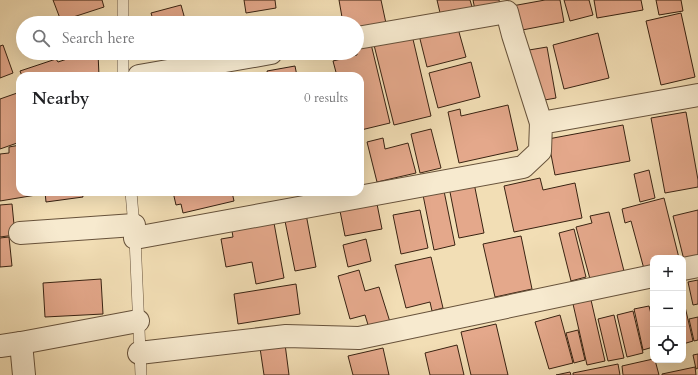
<!DOCTYPE html>
<html lang="en">
<head>
<meta charset="utf-8">
<style>
	body { margin:0; font-family:Cardo,serif; background:#f2f2f2; color:#202124 }
	.controls { position:absolute; right:12px; bottom:12px; display:grid; overflow:hidden; border-radius:8px; box-shadow:0 4px 16px #0002 }
	.controls button { width:36px; height:36px; display:grid; place-items:center; padding:0; border:0; border-bottom:1px solid #e0e0e0; background:#fff; color:#202124; font:20px sans-serif }
	.list { margin:0; padding:0; list-style:none }
	h2 { display:flex; justify-content:space-between; align-items:center; height:52px; margin:0; padding:0 16px; font-size:17px }
	h2 small { font-size:13px; font-weight:400; color:#757577 }
	.icon { flex:none; width:22px; height:22px; fill:none; stroke:currentColor; stroke-width:2; stroke-linecap:round; stroke-linejoin:round }
	.map { position:relative; flex:none; width:698px; height:375px; overflow:hidden }
	.search { position:absolute; background:#fff; box-shadow:0 4px 16px #0002; left:16px; top:16px; width:348px; height:44px; display:flex; align-items:center; gap:10px; box-sizing:border-box; padding:0 14px; border-radius:22px; color:#757577; font-size:15px }
	.panel { position:absolute; background:#fff; box-shadow:0 4px 16px #0002; left:16px; top:72px; width:348px; height:124px; border-radius:12px }
	.map>svg:first-child { display:block }
</style>
</head>
<body>
<div class="map">
<svg width="698" height="375" viewBox="0 0 698 375">
	<rect width="100%" height="100%" fill="#f2deb5"/>
	<filter id="stains"><feTurbulence type="fractalNoise" baseFrequency=".005" numOctaves="4"/><feColorMatrix values="0 0 0 0 .2 0 0 0 0 .09 0 0 0 0 .02 0 0 0 .5 -.17"/></filter>
	<radialGradient id="worn" r=".72"><stop offset=".6" stop-color="#630" stop-opacity="0"/><stop offset="1" stop-color="#630" stop-opacity=".3"/></radialGradient>
	<!-- building -->
	<g fill="#e4a88b" stroke="#392312">
		<polygon points="53,0 102,0 104,7 61,21"/>
		<polygon points="244,0 275,0 276,8 246,13"/>
		<polygon points="339,0 381,0 387,28 357,34 357,23 343,23"/>
		<polygon points="437,0 470,0 473,10 441,17"/>
		<polygon points="473,0 499,0 500,4 475,10"/>
		<polygon points="545,0 560,0 564,22 517,31 512,6"/>
		<polygon points="564,0 589,0 593,15 570,21"/>
		<polygon points="594,0 641,0 643,10 597,18"/>
		<polygon points="656,0 681,0 683,11 659,15"/>
		<polygon points="181,5 186,23 154,23 151,13"/>
		<polygon points="681,13 695,77 661,85 646,21"/>
		<polygon points="457,25 466,57 427,67 419,35"/>
		<polygon points="598,33 609,78 564,89 553,45"/>
		<polygon points="412,35 431,116 394,125 374,45"/>
		<polygon points="371,44 390,123 361,130 360,76 337,76 333,61 357,55 357,48"/>
		<polygon points="3,45 13,73 0,78 0,46"/>
		<polygon points="547,47 556,98 539,101 529,50"/>
		<polygon points="85,53 98,53 99,76 22,76 20,71 56,59 58,62"/>
		<polygon points="161,53 183,53 162,58"/>
		<polygon points="471,62 480,97 438,108 429,73"/>
		<polygon points="295,66 297,76 268,76 267,71"/>
		<polygon points="20,92 20,142 0,149 0,99"/>
		<polygon points="508,105 518,150 459,163 448,112 460,109 461,116"/>
		<polygon points="686,112 698,180 698,187 665,193 651,118"/>
		<polygon points="623,125 630,161 555,175 548,139"/>
		<polygon points="431,129 441,168 420,173 411,134"/>
		<polygon points="383,138 385,149 408,143 416,173 377,182 367,142"/>
		<polygon points="20,145 20,192 41,192 42,194 0,201 0,154 9,153 9,147"/>
		<polygon points="649,170 655,198 640,202 634,174"/>
		<polygon points="540,178 543,190 575,183 582,218 514,232 504,186"/>
		<polygon points="474,183 484,233 459,238 449,187"/>
		<polygon points="444,191 455,245 434,250 423,195"/>
		<polygon points="45,192 82,192 83,197 46,202"/>
		<polygon points="173,192 232,192 234,201 183,213 181,204 176,205"/>
		<polygon points="664,198 679,258 653,258 653,267 644,269 631,221 625,223 622,209"/>
		<polygon points="12,204 15,235 0,237 0,205"/>
		<polygon points="377,204 382,229 345,236 340,211"/>
		<polygon points="420,210 428,248 401,254 393,215"/>
		<polygon points="698,210 698,257 684,260 673,216"/>
		<polygon points="609,212 624,271 590,279 576,227 592,223 590,216"/>
		<polygon points="306,214 316,267 295,271 285,221"/>
		<polygon points="274,223 284,278 256,284 252,262 226,267 221,239 233,237 232,231"/>
		<polygon points="574,229 586,277 571,281 559,233"/>
		<polygon points="521,236 532,289 495,297 483,244"/>
		<polygon points="9,237 12,266 0,267 0,238"/>
		<polygon points="366,239 371,261 348,267 343,245"/>
		<polygon points="431,257 443,308 432,311 430,302 406,308 395,265"/>
		<polygon points="359,270 365,291 379,287 390,322 369,328 365,315 350,319 338,276"/>
		<polygon points="101,279 103,314 45,317 43,283"/>
		<polygon points="698,280 698,304 693,305 688,282"/>
		<polygon points="296,284 300,314 238,324 234,294"/>
		<polygon points="683,298 693,341 683,344"/>
		<polygon points="591,300 605,361 587,365 573,304"/>
		<polygon points="649,306 653,322 653,347 643,350 634,309"/>
		<polygon points="633,311 643,353 627,357 617,315"/>
		<polygon points="560,315 573,363 549,369 535,322"/>
		<polygon points="614,315 624,358 608,361 598,319"/>
		<polygon points="698,317 698,340 694,341 689,319"/>
		<polygon points="496,324 508,375 471,375 461,332"/>
		<polygon points="578,330 585,360 574,363 566,333"/>
		<polygon points="285,344 289,375 264,375 260,348"/>
		<polygon points="457,345 464,375 430,375 425,353"/>
		<polygon points="383,348 389,375 353,375 348,356"/>
		<polygon points="698,354 698,368 696,369 693,355"/>
		<polygon points="653,359 653,360 655,360 659,375 623,375 622,366"/>
		<polygon points="618,364 620,375 573,375 573,373"/>
		<polygon points="695,367 696,375 662,375 662,374"/>
		<polygon points="570,372 571,375 556,375"/>
	</g>
	<g fill="none" stroke-linecap="round" stroke-linejoin="round">
		<defs>
			<g id="service">
				<polyline points="123,23 123,0"/>
				<polyline points="123,76 123,53"/>
				<polyline points="131,192 135,238 141,375"/>
			</g>
			<g id="minor">
				<polyline points="357,38 507,12 513,35 541,123"/>
				<polyline points="139,76 271,53"/>
				<polyline points="20,233 134,225"/>
				<polyline points="135,238 523,167 540,151 541,123 698,95"/>
				<polyline points="683,269 698,266"/>
				<polyline points="21,343 24,375"/>
				<polyline points="0,346 21,343 138,321"/>
				<polyline points="139,353 286,336 359,338 653,276"/>
			</g>
		</defs>
		<!-- service casing -->
		<use href="#service" stroke="#67523b" stroke-width="12"/>
		<!-- minor casing -->
		<use href="#minor" stroke="#67523b" stroke-width="24"/>
		<!-- service -->
		<use href="#service" stroke="#f7eacf" stroke-width="11"/>
		<!-- minor -->
		<use href="#minor" stroke="#f7eacf" stroke-width="22"/>
	</g>
	<rect width="100%" height="100%" filter="url(#stains)"/>
	<rect width="100%" height="100%" fill="url(#worn)"/>
</svg>
<div class="controls">
<button>+</button>
<button>−</button>
<button><svg class="icon" aria-label="locate" viewBox="0 0 24 24"><circle cx="12" cy="12" r="6"/><path d="M12 2v4M12 18v4M2 12h4M18 12h4"/></svg></button>
</div>
<div class="search"><svg class="icon" aria-label="search" viewBox="0 0 24 24"><circle cx="10" cy="10" r="6"/><path d="M15 15l6 6"/></svg>Search here</div>
<section class="panel">
<h2>Nearby<small>0 results</small></h2>
<ul class="list">
</ul>
</section>
</div>
</body>
</html>
